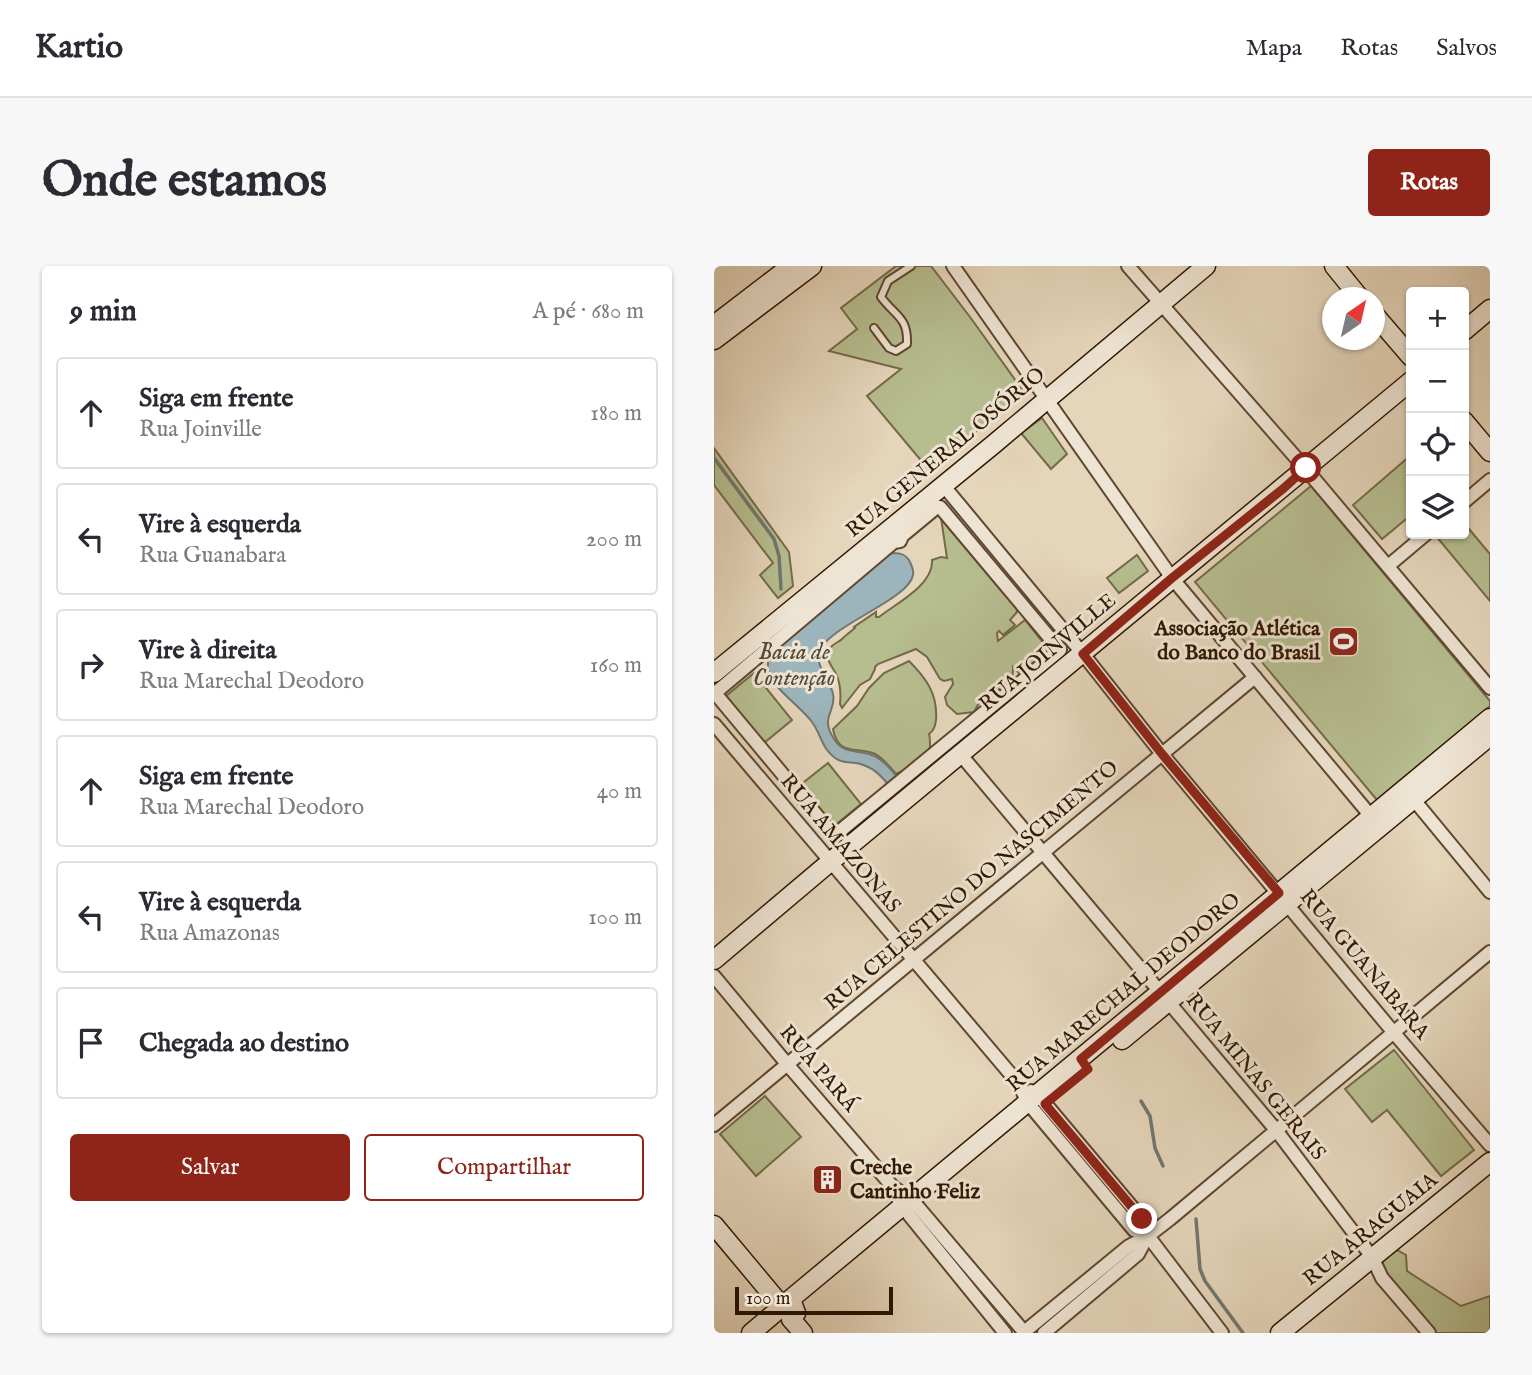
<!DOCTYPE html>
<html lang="pt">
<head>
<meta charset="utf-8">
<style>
	body { margin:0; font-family:"IM FELL English",serif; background:#f7f7f7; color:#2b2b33 }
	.controls { position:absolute; right:21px; top:21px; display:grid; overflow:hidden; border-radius:7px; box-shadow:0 2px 5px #0004 }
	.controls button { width:63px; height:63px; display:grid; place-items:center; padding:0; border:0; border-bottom:2px solid #e1e1e2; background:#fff; color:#2b2b33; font:35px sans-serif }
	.compass { position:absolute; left:608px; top:21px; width:63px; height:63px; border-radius:50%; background:#fff; box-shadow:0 2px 5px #0004; rotate:34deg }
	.scale { position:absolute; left:21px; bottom:18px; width:158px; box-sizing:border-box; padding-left:7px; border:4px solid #321801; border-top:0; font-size:19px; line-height:24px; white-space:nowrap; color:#321801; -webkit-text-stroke:5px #eee4d3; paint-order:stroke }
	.stop { position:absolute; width:21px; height:21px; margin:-16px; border:5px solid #8f2418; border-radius:50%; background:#fff }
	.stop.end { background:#8f2418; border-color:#fff; box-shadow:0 2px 7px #0008 }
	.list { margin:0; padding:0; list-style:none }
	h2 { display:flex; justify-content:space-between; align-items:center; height:91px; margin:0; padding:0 28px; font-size:30px }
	h2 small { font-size:23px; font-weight:400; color:#7c7c81 }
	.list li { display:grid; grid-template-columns:46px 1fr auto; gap:21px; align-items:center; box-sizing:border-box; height:112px; margin:0 14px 14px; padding:0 14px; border:2px solid #e1e1e2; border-radius:7px }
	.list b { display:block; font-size:26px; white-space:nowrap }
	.list p { margin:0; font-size:23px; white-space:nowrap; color:#7c7c81 }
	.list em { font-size:23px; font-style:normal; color:#7c7c81 }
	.actions { display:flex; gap:14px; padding:21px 28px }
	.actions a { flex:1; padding:16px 0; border:2px solid #8f2418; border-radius:7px; text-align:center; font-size:24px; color:#8f2418 }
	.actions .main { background:#8f2418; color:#fff }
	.icon { flex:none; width:38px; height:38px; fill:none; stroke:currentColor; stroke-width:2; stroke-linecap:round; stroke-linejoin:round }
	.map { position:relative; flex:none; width:776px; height:1067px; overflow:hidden; border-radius:7px }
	header { display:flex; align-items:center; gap:42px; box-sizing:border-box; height:98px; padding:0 35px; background:#fff; border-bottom:2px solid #e1e1e2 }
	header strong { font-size:33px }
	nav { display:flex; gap:38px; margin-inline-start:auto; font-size:24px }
	.intro { display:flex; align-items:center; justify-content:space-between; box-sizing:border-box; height:168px; padding:0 42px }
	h1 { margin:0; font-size:49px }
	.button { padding:18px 32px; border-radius:7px; background:#8f2418; color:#fff; font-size:24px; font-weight:700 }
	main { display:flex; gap:42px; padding:0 42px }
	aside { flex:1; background:#fff; border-radius:7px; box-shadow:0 2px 5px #0004 }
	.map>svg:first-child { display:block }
</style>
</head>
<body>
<header>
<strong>Kartio</strong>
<nav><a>Mapa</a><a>Rotas</a><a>Salvos</a></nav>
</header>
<div class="intro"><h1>Onde estamos</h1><a class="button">Rotas</a></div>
<main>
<aside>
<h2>9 min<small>A pé · 680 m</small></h2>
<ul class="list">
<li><svg class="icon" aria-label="ahead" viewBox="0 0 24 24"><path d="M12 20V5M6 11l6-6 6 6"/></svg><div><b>Siga em frente</b><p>Rua Joinville</p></div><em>180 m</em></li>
<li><svg class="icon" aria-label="left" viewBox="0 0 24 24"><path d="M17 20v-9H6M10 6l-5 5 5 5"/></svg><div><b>Vire à esquerda</b><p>Rua Guanabara</p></div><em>200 m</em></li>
<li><svg class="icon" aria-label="right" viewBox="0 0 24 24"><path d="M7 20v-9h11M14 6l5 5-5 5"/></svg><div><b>Vire à direita</b><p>Rua Marechal Deodoro</p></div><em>160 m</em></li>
<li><svg class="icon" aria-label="ahead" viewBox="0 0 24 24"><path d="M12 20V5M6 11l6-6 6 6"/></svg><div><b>Siga em frente</b><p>Rua Marechal Deodoro</p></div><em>40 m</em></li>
<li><svg class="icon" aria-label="left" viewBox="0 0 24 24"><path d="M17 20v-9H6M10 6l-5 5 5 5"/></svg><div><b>Vire à esquerda</b><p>Rua Amazonas</p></div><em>100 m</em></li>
<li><svg class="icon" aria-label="arrive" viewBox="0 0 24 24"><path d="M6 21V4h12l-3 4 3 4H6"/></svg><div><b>Chegada ao destino</b></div></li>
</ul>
<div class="actions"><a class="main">Salvar</a><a>Compartilhar</a></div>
</aside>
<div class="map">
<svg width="776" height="1067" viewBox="0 0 776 1067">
	<rect width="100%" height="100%" fill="#e5d5bb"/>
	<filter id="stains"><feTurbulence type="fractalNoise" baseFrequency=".00286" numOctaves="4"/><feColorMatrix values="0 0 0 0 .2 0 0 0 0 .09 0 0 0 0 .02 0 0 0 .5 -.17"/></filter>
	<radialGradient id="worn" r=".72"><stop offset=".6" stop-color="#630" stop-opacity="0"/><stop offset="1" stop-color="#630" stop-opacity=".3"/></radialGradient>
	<!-- green -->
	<g fill="#b6bd8f" stroke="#746a48" stroke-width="2">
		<polygon points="182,0 217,0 256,51 310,126 215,204 153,130 187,103 115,85 143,63 127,42"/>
		<polygon points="328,152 353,188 337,203 307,167"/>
		<polygon points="0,182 75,286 79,320 64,332 46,309 59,297 0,219"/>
		<polygon points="697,189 697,249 668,273 639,239"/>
		<polygon points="597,220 776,435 776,440 663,534 481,316"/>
		<path d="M226 245 258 284V290L265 292 302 339 303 346 296 354 301 359 289 369 285 365 283 367 284 375 311 354 335 384 306 408 299 401C300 425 285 421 269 430L260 446 243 448 233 439 231 431 239 418 238 413 230 415 226 413 213 391 202 383 164 398 161 401V403L156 413 146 419 128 442 126 438C127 428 127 420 123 410 119 400 107 391 118 380 121 377 125 376 128 373 132 369 136 366 141 362L140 361 162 346V351H165C181 338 220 319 218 294L227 291 233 292Z"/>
		<polygon points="750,257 776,288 776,335 722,270 724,268 750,268"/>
		<polygon points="423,289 434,305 405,327 393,312"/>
		<path d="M195 395C212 412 224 428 222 454 221 461 220 464 215 468 216 470 216 479 216 481 212 494 193 503 182 508 176 501 169 492 161 488 143 480 124 491 119 463L143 440 155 422 170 407Z"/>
		<polygon points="40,407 78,454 50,477 12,430"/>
		<polygon points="114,497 147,538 119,561 85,520"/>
		<polygon points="680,784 760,884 727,910 673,844 658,856 631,823"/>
		<polygon points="51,830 87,871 42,910 6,868"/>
		<polygon points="683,984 692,989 693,1005 747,1040 776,1030 776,1067 720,1067 668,1004 664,995"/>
	</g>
	<!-- water -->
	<path fill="#9cb5bc" stroke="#727671" stroke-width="2" d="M176 287C184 287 190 287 195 294 197 298 200 305 199 309 195 333 122 357 107 382 98 398 116 413 119 428 123 445 105 451 120 473 130 489 142 483 158 489 169 493 178 505 186 514L176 521C167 509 158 500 142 497 134 496 127 497 121 492 108 483 107 468 98 456 87 441 60 423 55 407 52 398 55 389 59 381Z"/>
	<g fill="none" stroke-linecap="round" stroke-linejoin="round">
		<!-- stream -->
		<g stroke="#727671" stroke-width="3.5">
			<polyline points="0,192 60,273 65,290 67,323"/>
			<polyline points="427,835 436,850 441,882 449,900"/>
			<polyline points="482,953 486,1003 491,1015 529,1067"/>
		</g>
		<defs>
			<path id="lane" d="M160 62 175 82 182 85 193 78C194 51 182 51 167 31L174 15 197 0"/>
			<g id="street">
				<polyline points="239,0 458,312 661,555"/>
				<polyline points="414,0 591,202 776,422"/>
				<polyline points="229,219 369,388 448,488 680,767 776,879"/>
				<polyline points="750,236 776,214"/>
				<polygon points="223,241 226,241 346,384 120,570 1,427 180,276 186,275 188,270"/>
				<polyline points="674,300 712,268"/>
				<polyline points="0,458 305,818 314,837 420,964 434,970"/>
				<polyline points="247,489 562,864 658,991 668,1012 715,1067"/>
				<polyline points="696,529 776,626"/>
				<polyline points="0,710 73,798 179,921 198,934 311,1067"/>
				<polyline points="317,825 324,829 428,953 434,970 508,1067"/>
				<polyline points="0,859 541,411"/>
				<polyline points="185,934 196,950 291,1067"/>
				<polyline points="309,1067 415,980 434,970 456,953 776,686"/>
				<polyline points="330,1067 424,988 433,971"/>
			</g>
			<g id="secondary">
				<polyline points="620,0 646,32"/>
				<polyline points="660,48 697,91"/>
				<polyline points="0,59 77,0"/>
				<polyline points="750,65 776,43"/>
				<polyline points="0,74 98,0"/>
				<polyline points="750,155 776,186"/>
				<polyline points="0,407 280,178 492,0"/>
				<polyline points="0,694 116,596 697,115"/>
				<polyline points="408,774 776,470"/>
				<polyline points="0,959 66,1038"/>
				<polyline points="73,1036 776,452"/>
				<polyline points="66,1038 73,1036 79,1039 82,1047 77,1053"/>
				<polyline points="77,1053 89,1067"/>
				<polyline points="37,1067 63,1045"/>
				<polyline points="566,1067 776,896"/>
			</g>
		</defs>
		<!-- lane casing -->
		<use href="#lane" stroke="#5f4730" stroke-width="10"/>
		<!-- street casing -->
		<use href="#street" stroke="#5f4730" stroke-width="16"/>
		<!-- secondary casing -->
		<use href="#secondary" stroke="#321801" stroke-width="21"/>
		<!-- lane -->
		<use href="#lane" stroke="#eee4d3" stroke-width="6"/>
		<!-- street -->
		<use href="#street" stroke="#eee4d3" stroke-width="12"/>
		<!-- secondary -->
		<use href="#secondary" stroke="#eee4d3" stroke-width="18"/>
	</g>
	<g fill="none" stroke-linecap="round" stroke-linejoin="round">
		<!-- route -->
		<polyline stroke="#8f2418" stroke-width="9" points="428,953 331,838 374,803 367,793 565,627 448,488 369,388 458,312 570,222 592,202"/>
	</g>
	<!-- icons -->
	<defs>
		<symbol id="stadium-square" viewBox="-11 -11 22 22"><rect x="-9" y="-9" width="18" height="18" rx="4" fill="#8f2418" stroke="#eee4d3"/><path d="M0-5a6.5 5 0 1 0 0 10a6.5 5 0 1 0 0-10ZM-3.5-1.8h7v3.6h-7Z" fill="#fff"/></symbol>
		<symbol id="building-square" viewBox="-11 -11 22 22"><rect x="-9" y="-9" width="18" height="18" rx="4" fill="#8f2418" stroke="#eee4d3"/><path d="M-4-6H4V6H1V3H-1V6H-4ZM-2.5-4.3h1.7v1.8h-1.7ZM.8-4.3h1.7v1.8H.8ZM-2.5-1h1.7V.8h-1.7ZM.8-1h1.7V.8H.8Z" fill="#fff"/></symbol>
	</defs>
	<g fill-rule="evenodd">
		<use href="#stadium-square" x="612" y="358" width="35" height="35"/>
		<use href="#building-square" x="96" y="896" width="35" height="35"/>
	</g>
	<g text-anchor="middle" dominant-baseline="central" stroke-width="6" stroke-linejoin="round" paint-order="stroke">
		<!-- street labels -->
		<g font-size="21" fill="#321801" stroke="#eee4d3">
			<text transform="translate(232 187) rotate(-40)">RUA GENERAL OSÓRIO</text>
			<text transform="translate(334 387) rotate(-40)">RUA JOINVILLE</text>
			<text transform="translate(126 578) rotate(50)">RUA AMAZONAS</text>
			<text transform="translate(258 620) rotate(-40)">RUA CELESTINO DO NASCIMENTO</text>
			<text transform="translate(650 699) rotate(50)">RUA GUANABARA</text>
			<text transform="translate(410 727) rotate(-40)">RUA MARECHAL DEODORO</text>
			<text transform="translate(104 803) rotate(49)">RUA PARÁ</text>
			<text transform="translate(541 811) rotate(51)">RUA MINAS GERAIS</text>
			<text transform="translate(657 964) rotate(-39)">RUA ARAGUAIA</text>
		</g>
		<!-- poi labels -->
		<g font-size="21" font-weight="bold" fill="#321801" stroke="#eee4d3" text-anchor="end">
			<text x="606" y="363">Associação Atlética<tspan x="606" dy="24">do Banco do Brasil</tspan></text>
			<text x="136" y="902" text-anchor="start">Creche<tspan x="136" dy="24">Cantinho Feliz</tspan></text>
		</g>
		<!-- water labels -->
		<g font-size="23" font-style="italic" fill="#524739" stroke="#eee4d3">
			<text x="80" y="386">Bacia de<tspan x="80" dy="26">Contenção</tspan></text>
		</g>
	</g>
	<rect width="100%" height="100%" filter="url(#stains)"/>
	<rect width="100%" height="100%" fill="url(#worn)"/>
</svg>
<div class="controls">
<button>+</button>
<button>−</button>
<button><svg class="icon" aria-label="locate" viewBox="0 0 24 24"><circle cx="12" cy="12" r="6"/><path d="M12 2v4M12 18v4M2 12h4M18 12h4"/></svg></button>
<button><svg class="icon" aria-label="layers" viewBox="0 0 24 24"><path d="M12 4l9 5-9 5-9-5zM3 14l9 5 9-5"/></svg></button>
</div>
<svg class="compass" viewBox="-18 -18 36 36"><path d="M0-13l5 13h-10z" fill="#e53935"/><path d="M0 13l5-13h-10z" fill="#7c7c81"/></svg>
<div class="scale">100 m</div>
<div class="stop" style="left:592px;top:202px"></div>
<div class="stop end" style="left:428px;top:953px"></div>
</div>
</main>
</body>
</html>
